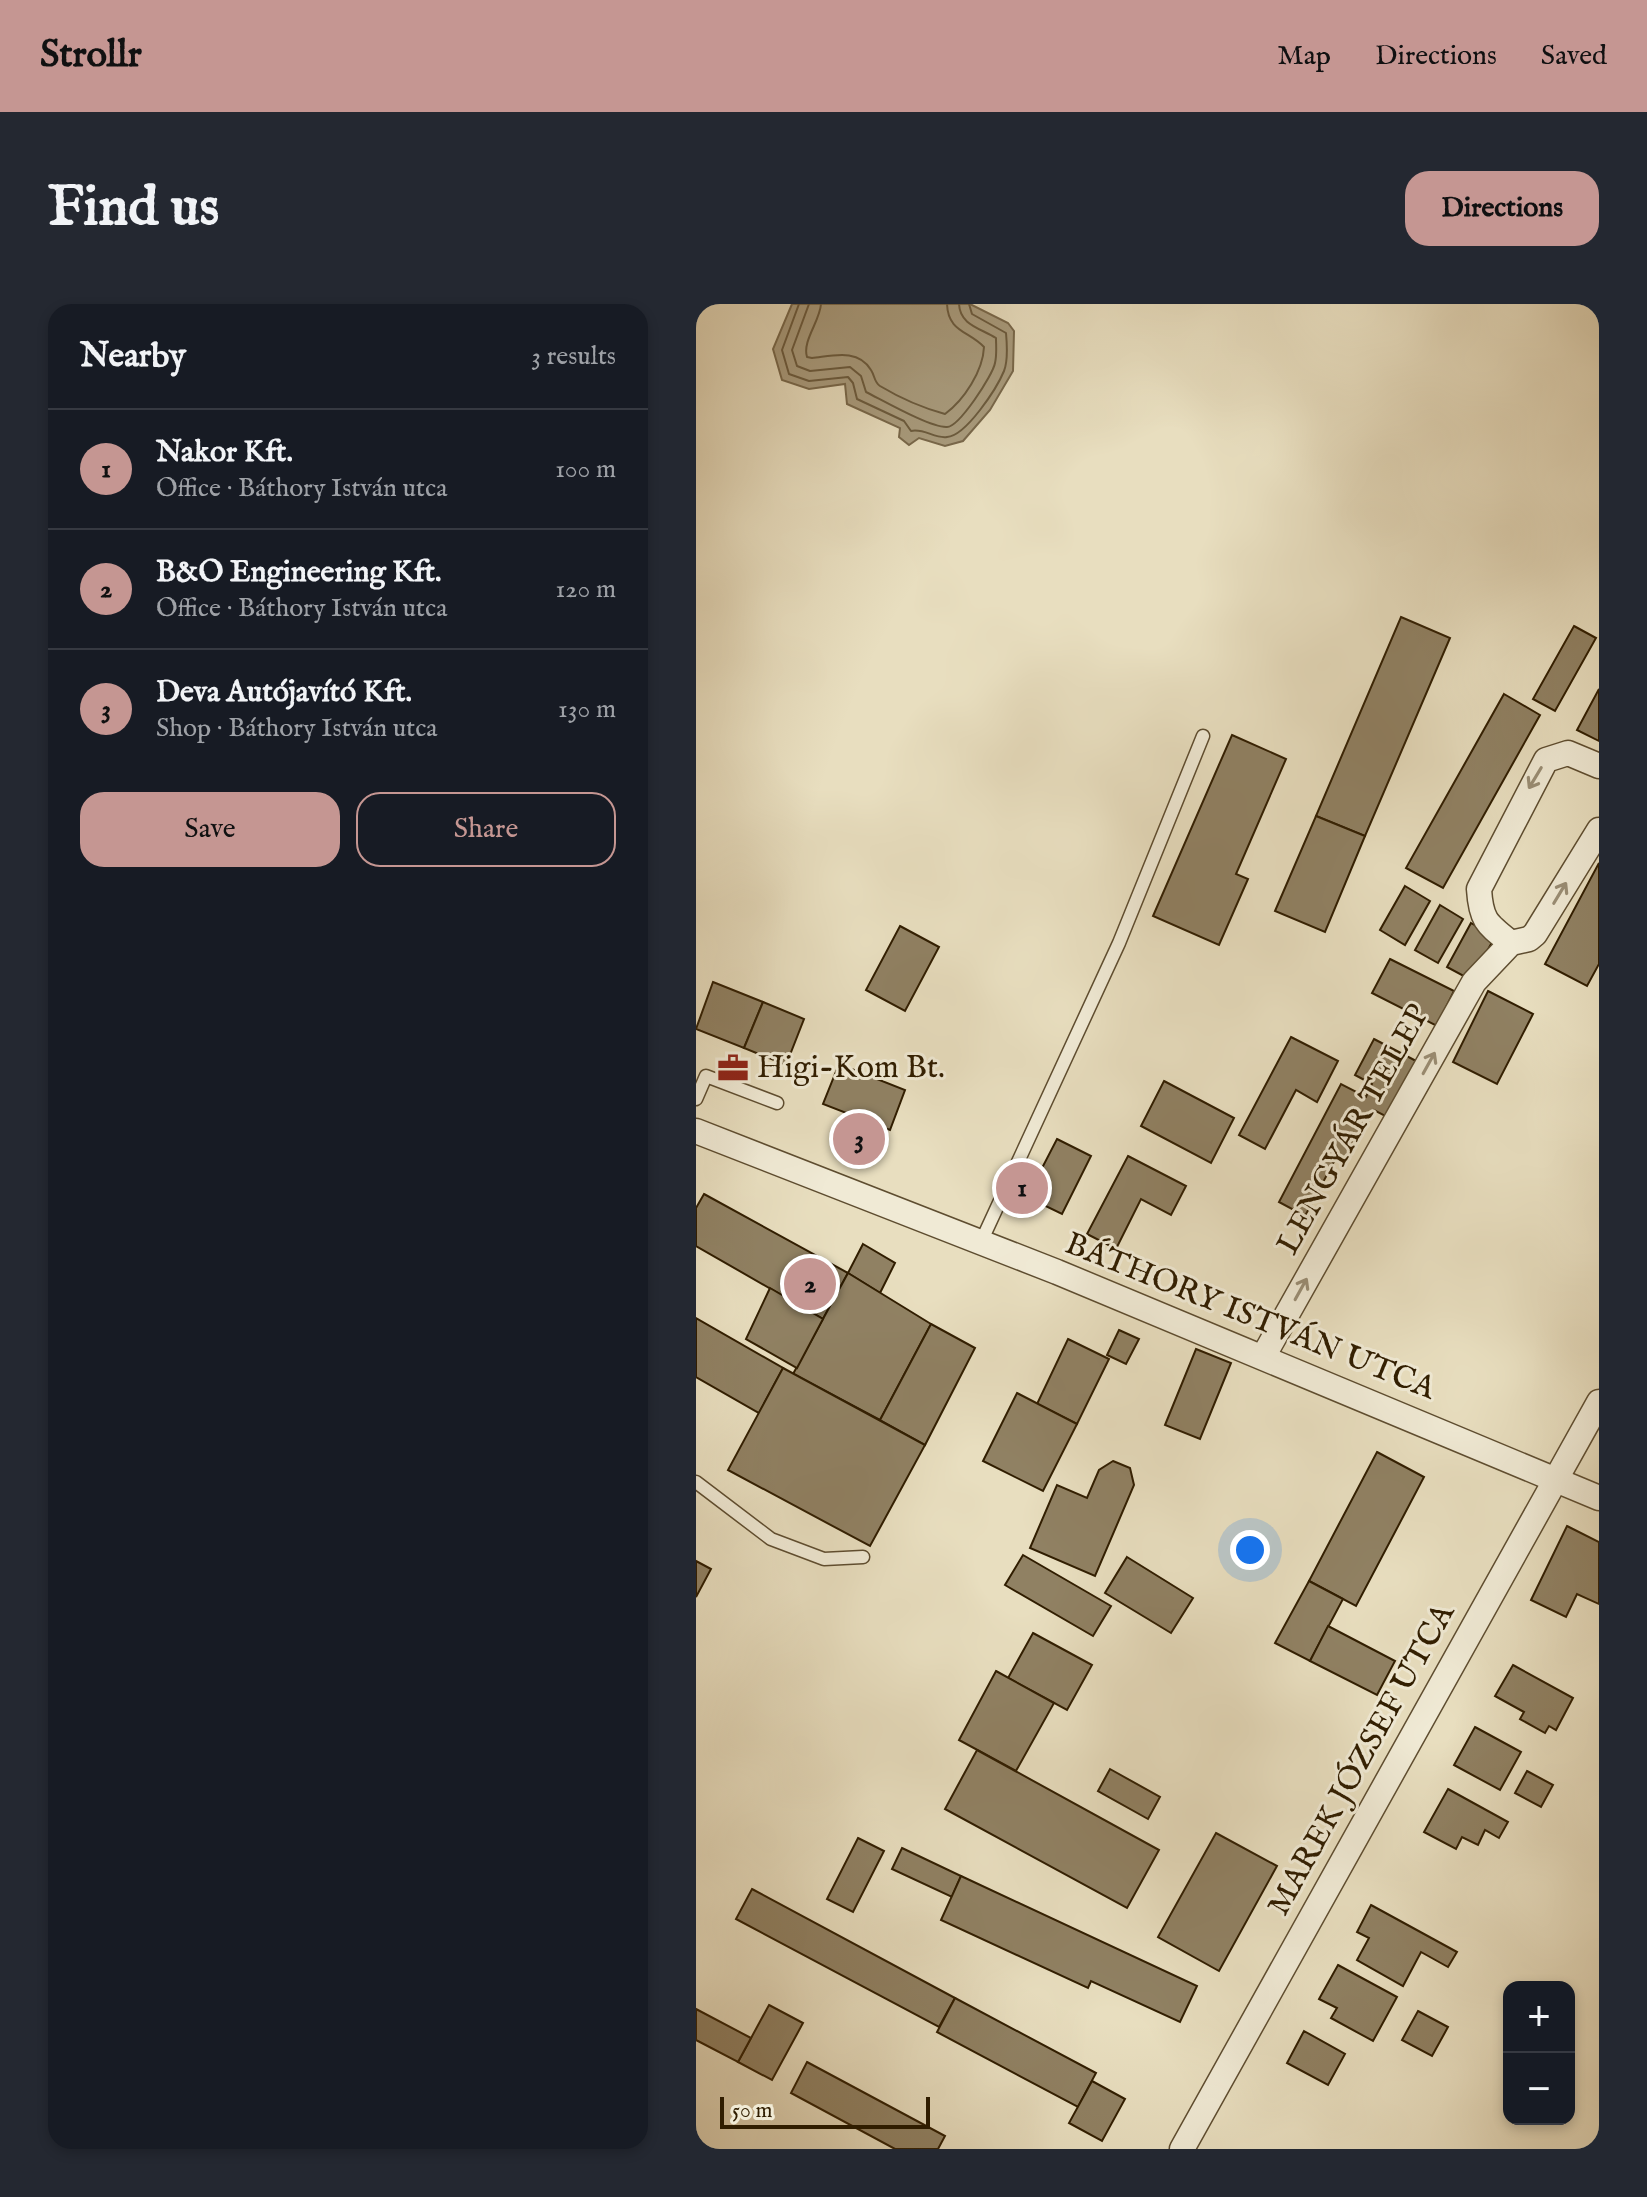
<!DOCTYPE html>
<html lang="en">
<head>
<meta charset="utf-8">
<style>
	body { margin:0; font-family:"IM FELL English",serif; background:#242831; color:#f1f3f6 }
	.controls { position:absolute; right:24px; bottom:24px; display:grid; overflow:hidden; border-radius:16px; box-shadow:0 4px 12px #0003 }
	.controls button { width:72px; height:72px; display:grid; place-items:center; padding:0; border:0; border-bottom:2px solid #363941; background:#171b24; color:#f1f3f6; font:40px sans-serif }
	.scale { position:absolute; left:24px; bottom:20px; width:210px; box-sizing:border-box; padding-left:8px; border:4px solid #301d00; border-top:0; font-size:22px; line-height:28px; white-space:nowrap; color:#301d00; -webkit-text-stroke:6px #f0ead5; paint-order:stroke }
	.you { position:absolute; left:554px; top:1246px; width:28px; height:28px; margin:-20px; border:6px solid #fff; border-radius:50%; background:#1a73e8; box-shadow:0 0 0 12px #1a73e833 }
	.badge { display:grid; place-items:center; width:52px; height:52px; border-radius:50%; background:#c59692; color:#111; font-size:26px; font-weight:700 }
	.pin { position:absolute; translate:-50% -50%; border:4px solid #fff; box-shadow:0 2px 8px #0006 }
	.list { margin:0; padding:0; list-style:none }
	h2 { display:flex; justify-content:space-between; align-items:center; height:104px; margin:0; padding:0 32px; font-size:34px }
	h2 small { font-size:26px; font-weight:400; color:#9ea1a6 }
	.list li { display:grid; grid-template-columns:52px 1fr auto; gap:24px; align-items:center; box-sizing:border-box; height:120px; padding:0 32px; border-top:2px solid #363941 }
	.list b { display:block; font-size:30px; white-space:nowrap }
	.list p { margin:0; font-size:26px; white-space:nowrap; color:#9ea1a6 }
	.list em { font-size:26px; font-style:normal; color:#9ea1a6 }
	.actions { display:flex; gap:16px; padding:24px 32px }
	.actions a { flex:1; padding:18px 0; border:2px solid #c59692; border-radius:24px; text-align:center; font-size:28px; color:#c59692 }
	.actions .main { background:#c59692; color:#111 }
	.map { position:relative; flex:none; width:903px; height:1845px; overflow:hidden; border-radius:24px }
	header { display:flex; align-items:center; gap:48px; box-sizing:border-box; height:112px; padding:0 40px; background:#c59692; color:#111 }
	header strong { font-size:38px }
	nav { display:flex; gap:44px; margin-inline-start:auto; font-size:28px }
	.intro { display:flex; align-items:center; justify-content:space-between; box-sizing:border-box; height:192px; padding:0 48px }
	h1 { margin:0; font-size:56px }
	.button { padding:20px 36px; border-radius:24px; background:#c59692; color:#111; font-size:28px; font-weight:700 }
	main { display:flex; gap:48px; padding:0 48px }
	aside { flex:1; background:#171b24; border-radius:24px; box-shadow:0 4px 12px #0003 }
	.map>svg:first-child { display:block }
</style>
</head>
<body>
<header>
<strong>Strollr</strong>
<nav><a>Map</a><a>Directions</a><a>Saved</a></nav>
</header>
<div class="intro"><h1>Find us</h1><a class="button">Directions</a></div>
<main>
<aside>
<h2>Nearby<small>3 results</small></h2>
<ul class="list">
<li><span class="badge">1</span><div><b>Nakor Kft.</b><p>Office · Báthory István utca</p></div><em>100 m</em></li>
<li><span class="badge">2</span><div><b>B&amp;O Engineering Kft.</b><p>Office · Báthory István utca</p></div><em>120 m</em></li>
<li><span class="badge">3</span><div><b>Deva Autójavító Kft.</b><p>Shop · Báthory István utca</p></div><em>130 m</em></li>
</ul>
<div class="actions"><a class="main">Save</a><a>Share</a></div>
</aside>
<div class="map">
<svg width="903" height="1845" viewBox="0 0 903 1845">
	<rect width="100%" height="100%" fill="#e8debf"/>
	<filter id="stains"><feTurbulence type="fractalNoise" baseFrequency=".0025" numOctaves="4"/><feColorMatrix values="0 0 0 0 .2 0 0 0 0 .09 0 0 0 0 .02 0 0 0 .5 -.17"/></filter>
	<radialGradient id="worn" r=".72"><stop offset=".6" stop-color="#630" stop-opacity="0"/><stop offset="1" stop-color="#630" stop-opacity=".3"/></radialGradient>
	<!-- water -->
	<polygon fill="#a99c7e" stroke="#79694c" stroke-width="2" points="96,0 274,0 312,19 318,27 317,67 294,106 267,137 249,142 223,134 213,141 203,133 204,124 151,100 149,80 113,85 86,76 77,45"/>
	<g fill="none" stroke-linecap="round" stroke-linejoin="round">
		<!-- shore -->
		<g stroke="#6c5c3f" stroke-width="2">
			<path d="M103 0 86 46 93 70 113 77 152 73 157 79 161 95 208 117 215 127C228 124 239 135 251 133 270 132 301 84 308 67 312 57 311 40 310 29L276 10 273 0"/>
			<path d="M113 0 96 46 101 62 114 67 154 63 165 72 170 88C188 97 235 124 251 123 263 123 297 71 299 59 301 51 300 42 300 34 284 24 264 21 263 0"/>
			<path d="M125 0C124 17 106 37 111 53L116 54C136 52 162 44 175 66 179 72 178 78 184 82 204 94 227 104 249 110 268 96 287 67 288 43 273 27 252 28 251 0"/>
		</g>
	</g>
	<!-- building -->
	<g fill="#908163" stroke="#301d00" stroke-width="2">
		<polygon points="705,313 754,334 669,532 620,512"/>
		<polygon points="878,322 900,334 859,407 837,395"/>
		<polygon points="903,385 903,437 881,426"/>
		<polygon points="808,390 844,411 747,584 710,564"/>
		<polygon points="536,431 590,455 540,570 552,575 523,641 457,612"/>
		<polygon points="620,512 669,532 629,628 579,607"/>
		<polygon points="903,559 903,660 891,682 849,660"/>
		<polygon points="709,582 734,597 709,641 684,626"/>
		<polygon points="744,601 767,615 742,659 719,646"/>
		<polygon points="775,619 799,633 775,676 751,663"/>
		<polygon points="204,622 243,643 209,707 170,686"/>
		<polygon points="694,655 758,687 741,722 676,689"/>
		<polygon points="17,678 67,698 48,744 0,725"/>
		<polygon points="792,687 837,710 801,780 757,758"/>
		<polygon points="67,698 108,715 90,761 48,744"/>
		<polygon points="595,733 642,757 621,798 600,786 569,845 543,831"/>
		<polygon points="678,735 724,759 695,815 678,806 651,857 641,852 609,912 583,898 645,780 670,793 676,780 659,771"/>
		<polygon points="143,760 209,786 194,826 127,800"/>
		<polygon points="468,777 538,814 515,859 445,822"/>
		<polygon points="361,835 395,852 366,910 331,893"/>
		<polygon points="432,852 490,882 475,911 445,895 420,945 391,930"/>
		<polygon points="8,890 152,969 127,1015 0,942 0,904"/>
		<polygon points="167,940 199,959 184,989 152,969"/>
		<polygon points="152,969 235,1020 184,1116 97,1070"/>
		<polygon points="74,984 127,1015 101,1064 50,1035"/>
		<polygon points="0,1014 87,1064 63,1109 0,1073"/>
		<polygon points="235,1020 279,1044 229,1141 184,1116"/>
		<polygon points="423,1026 443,1035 430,1060 411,1051"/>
		<polygon points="372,1035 413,1055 381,1120 341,1100"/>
		<polygon points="500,1045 535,1059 504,1135 469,1121"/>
		<polygon points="87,1064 229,1141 174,1242 32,1166"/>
		<polygon points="321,1089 381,1120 347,1187 287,1157"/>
		<polygon points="681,1148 728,1173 660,1302 613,1277"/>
		<polygon points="417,1157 434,1164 438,1181 399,1272 334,1244 361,1181 391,1194 403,1166"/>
		<polygon points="871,1222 903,1238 903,1300 881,1290 870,1313 835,1296"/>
		<polygon points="327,1251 415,1302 397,1332 309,1281"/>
		<polygon points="431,1253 497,1294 475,1329 409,1289"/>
		<polygon points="0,1257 15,1265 0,1293"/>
		<polygon points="613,1277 647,1295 614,1357 579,1339"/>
		<polygon points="632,1322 699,1357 681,1391 614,1357"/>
		<polygon points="337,1329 396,1361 371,1406 312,1374"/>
		<polygon points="817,1361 877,1394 860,1426 853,1422 849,1429 824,1415 828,1408 799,1392"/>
		<polygon points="300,1367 358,1399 320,1467 263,1436"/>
		<polygon points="779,1423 825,1448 804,1486 758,1461"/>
		<polygon points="281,1446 463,1546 431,1604 249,1505"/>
		<polygon points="414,1465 464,1493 452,1515 402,1487"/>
		<polygon points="831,1467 857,1481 845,1503 819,1489"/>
		<polygon points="752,1485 812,1518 803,1534 789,1526 782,1541 766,1533 760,1545 728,1528"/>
		<polygon points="520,1529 581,1562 523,1667 462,1633"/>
		<polygon points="162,1534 188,1547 157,1608 131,1595"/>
		<polygon points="206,1544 265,1572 256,1593 196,1565"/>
		<polygon points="265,1572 501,1682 484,1718 395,1677 392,1684 245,1616"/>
		<polygon points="56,1585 259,1694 243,1723 40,1615"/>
		<polygon points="675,1601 761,1648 752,1663 725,1648 707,1682 661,1656 673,1634 661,1628"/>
		<polygon points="642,1661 701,1693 677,1737 635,1714 641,1704 623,1695"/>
		<polygon points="259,1694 400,1769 382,1803 241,1728"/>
		<polygon points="73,1701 107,1719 76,1776 42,1758"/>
		<polygon points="0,1705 55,1734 42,1758 0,1736"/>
		<polygon points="722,1707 752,1723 736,1752 706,1736"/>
		<polygon points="608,1727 649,1750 632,1781 591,1759"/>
		<polygon points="111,1758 249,1832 242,1845 199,1845 95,1789"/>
		<polygon points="396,1777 429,1795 406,1837 373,1819"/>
	</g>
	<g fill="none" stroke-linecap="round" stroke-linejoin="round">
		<defs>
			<g id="service">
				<polyline points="0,795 10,772 81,799"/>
				<polyline points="285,938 423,639 507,432"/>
				<polyline points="0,1178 75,1235 128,1255 167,1253"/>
			</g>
			<g id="minor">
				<path d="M815 639C791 620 785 617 783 585L850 456 872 449 903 462"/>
				<polyline points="0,827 361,968 903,1194"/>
				<polyline points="567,1053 778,678 815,639 833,635 839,630 903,526"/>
				<polyline points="486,1845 903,1098"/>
			</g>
		</defs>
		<!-- service casing -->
		<use href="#service" stroke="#5e4d30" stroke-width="15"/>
		<!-- minor casing -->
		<use href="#minor" stroke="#5e4d30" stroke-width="27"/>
		<!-- service -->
		<use href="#service" stroke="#f0ead5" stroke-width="12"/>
		<!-- minor -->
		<use href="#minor" stroke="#f0ead5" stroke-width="24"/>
	</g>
	<!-- one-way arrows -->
	<defs><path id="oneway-shaft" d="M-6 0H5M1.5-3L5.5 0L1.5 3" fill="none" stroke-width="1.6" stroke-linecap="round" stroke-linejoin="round" transform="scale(2)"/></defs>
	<g stroke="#9a8e75">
		<use href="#oneway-shaft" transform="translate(839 474) rotate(121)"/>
		<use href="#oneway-shaft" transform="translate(864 589) rotate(-59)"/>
		<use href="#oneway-shaft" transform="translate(733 759) rotate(-61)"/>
		<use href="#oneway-shaft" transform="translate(605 985) rotate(-61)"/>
	</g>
	<!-- icons -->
	<defs>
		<symbol id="office-bare" viewBox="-9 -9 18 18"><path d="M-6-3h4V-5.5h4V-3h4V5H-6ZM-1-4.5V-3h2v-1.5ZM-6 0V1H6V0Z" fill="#8f2418" stroke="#f0ead5" stroke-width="2.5" paint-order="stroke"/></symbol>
	</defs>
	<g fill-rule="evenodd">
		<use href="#office-bare" x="15" y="742" width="44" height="44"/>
	</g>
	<g text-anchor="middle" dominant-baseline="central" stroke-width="6" stroke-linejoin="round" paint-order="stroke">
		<!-- poi labels -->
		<g font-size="32" fill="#301d00" stroke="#f0ead5" text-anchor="start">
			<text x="61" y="764">Higi-Kom Bt.</text>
		</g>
		<!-- street labels -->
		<g font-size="32" fill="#301d00" stroke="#f0ead5">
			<text transform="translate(658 826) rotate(-61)">LENGYÁR TELEP</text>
			<text transform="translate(554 1013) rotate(22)">BÁTHORY ISTVÁN UTCA</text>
			<text transform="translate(666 1456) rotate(-61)">MAREK JÓZSEF UTCA</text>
		</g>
	</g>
	<rect width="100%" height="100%" filter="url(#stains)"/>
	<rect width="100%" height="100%" fill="url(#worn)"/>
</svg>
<div class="controls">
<button>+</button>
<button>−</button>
</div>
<div class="scale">50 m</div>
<div class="you"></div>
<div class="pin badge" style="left:326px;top:884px">1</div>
<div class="pin badge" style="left:114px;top:980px">2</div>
<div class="pin badge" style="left:163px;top:835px">3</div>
</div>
</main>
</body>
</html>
